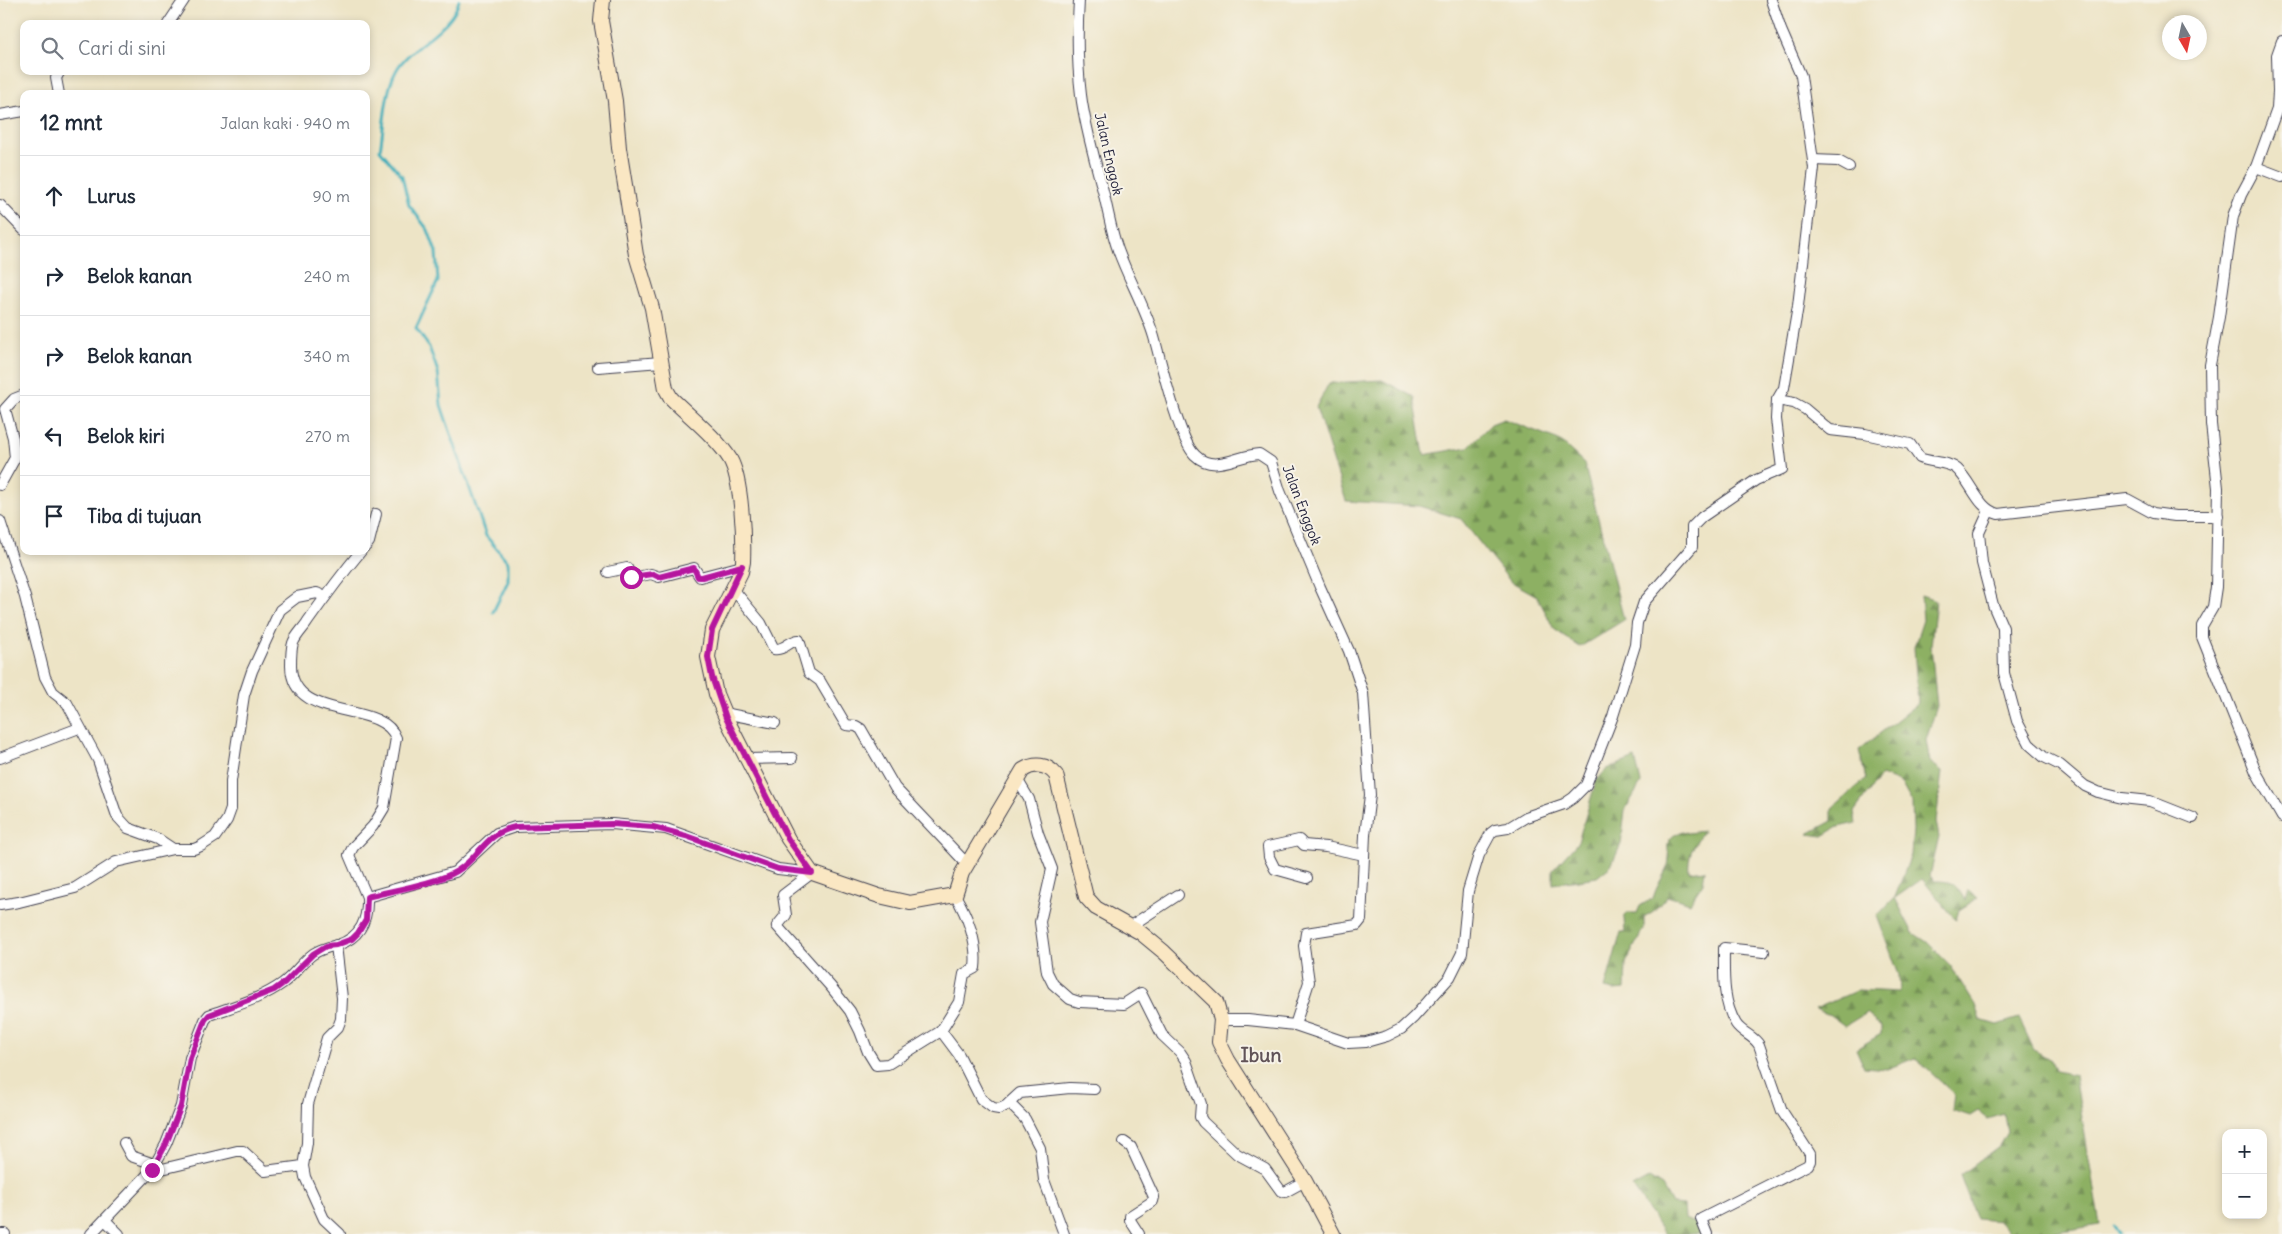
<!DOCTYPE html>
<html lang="id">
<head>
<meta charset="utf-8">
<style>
	body { margin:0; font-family:Delius,sans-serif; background:#f2f2f3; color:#1f2937 }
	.controls { position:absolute; right:15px; bottom:15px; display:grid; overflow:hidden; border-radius:10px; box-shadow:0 2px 8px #0003 }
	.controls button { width:45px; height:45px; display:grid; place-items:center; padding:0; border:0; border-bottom:1px solid #e0e1e3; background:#fff; color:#1f2937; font:25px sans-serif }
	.compass { position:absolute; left:2162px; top:15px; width:45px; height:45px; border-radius:50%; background:#fff; box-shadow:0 2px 8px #0003; rotate:171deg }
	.stop { position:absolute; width:15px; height:15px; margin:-11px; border:4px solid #b5179e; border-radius:50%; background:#fff }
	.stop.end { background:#b5179e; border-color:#fff; box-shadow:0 1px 5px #0008 }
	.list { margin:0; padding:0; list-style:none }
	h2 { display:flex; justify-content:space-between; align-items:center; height:65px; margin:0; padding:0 20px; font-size:21px }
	h2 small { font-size:16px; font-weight:400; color:#747a83 }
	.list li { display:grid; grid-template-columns:32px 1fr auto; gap:15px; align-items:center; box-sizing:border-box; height:80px; padding:0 20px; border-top:1px solid #e0e1e3 }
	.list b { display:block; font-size:19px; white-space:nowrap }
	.list em { font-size:16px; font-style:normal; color:#747a83 }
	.icon { flex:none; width:28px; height:28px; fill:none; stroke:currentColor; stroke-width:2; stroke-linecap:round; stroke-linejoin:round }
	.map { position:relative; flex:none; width:2282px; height:1234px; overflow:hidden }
	.search { position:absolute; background:#fff; box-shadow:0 2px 8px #0003; left:20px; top:20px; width:350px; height:55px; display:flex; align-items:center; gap:12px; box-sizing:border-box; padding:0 18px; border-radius:10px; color:#747a83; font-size:19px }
	.panel { position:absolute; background:#fff; box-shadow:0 2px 8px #0003; left:20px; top:90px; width:350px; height:465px; border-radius:10px }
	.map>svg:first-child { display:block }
</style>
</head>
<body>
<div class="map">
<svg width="2282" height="1234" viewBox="0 0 2282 1234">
	<defs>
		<pattern id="forest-firs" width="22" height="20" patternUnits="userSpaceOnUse" patternTransform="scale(1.25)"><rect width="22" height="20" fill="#8db064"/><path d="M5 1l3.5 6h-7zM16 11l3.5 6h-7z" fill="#738f54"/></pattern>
	</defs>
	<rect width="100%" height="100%" fill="#f7f3e8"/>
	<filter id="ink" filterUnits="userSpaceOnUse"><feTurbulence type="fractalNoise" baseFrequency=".02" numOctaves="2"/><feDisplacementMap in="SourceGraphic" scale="10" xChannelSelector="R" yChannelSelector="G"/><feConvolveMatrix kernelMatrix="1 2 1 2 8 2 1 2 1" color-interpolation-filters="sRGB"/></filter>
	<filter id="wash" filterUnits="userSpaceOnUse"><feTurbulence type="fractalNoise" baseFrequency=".0096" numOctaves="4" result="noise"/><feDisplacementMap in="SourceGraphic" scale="20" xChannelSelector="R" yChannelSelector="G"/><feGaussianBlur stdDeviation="1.12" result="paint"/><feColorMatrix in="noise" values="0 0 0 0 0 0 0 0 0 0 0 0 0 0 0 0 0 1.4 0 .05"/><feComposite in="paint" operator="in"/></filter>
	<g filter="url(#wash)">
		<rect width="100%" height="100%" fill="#ede4c6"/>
		<!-- forest -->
		<g fill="url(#forest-firs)" stroke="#586950">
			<polygon points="1382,380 1414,397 1424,455 1468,447 1491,424 1504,419 1559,440 1584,463 1624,620 1580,647 1554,629 1537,596 1510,581 1461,519 1419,506 1346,501 1316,407 1329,383"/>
			<path d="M1921 595 1936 600 1931 646 1937 706 1926 740 1930 762 1942 771 1936 822 1939 837 1930 876 1935 881C1954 881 1955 884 1965 900L1968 890 1978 898 1959 910 1956 920 1922 879 1895 898 1913 933 1927 942 1950 965 1975 1005 1980 1020 1997 1025 2019 1018 2034 1050 2051 1060 2055 1071 2075 1075 2100 1225 2042 1234H2010L2000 1221 1976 1219 1960 1175 1999 1146 2007 1132 2004 1114 1988 1119 1978 1111 1970 1116 1952 1110 1954 1094 1915 1058 1887 1069 1864 1067 1856 1049 1881 1034V1026L1866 1013 1845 1026 1830 1015 1815 1009 1858 990 1900 992 1899 975 1877 916 1895 897 1911 855 1913 830 1912 803 1901 783 1881 775 1854 812 1856 823 1838 827 1823 836 1808 834 1832 821V808L1866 779 1859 750 1918 703 1914 647 1923 620Z"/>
			<polygon points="1635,758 1641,783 1625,810 1621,844 1611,866 1597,877 1553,884 1553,870 1578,842 1596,781 1607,769"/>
			<path d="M1682 831 1688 833 1703 831C1694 845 1687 855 1689 872L1705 870 1703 883 1690 903 1667 896 1655 910 1644 917V927L1626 963 1625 989 1614 990 1605 988 1621 932H1625L1624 918 1627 913H1637L1640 906 1653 898C1656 887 1662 879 1667 868 1674 851 1657 842 1682 831Z"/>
			<polygon points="1649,1178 1662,1186 1672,1204 1684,1205 1685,1219 1702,1226 1711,1234 1664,1234 1633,1187"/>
		</g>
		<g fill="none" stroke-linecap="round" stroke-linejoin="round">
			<!-- stream -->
			<g stroke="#3eaeba" stroke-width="3">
				<path d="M459 0C454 28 409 46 396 71 385 91 384 127 380 150L402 176 409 205 428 230 436 252 438 281 416 328 429 347 438 372 441 405 486 536 508 562V581L493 612"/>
				<polyline points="2114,1226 2119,1234"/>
			</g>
		</g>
	</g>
	<g filter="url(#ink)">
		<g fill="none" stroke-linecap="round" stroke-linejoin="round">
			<defs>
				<g id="street">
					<path d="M1079 0C1077 32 1077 63 1081 95 1085 127 1095 160 1103 191 1108 210 1111 231 1118 250 1129 280 1145 307 1154 337 1161 362 1179 440 1195 455 1214 474 1237 455 1259 454L1271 462 1280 491 1320 587 1349 651 1363 693 1370 795 1365 835 1361 920 1357 925 1306 933 1304 946 1309 982 1295 1025"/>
					<polyline points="168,24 184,0"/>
					<polyline points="2282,41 2277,55 2278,91 2277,109 2256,167 2241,195 2233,216 2219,317 2210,365 2211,424 2218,488 2216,587 2213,607 2202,626 2202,637 2256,772 2282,817"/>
					<polyline points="59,94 56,78 60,71"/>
					<polyline points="0,115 24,111"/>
					<polyline points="1813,160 1838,161 1849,167"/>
					<polyline points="2256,167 2282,177"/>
					<polyline points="0,205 24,230"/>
					<polyline points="598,367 661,362"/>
					<path d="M1777 400 1794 403 1805 409 1830 430 1865 434 1910 444 1920 458C1932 463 1947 461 1957 469 1972 483 1978 509 1998 514L2127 499 2153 513 2175 516H2218"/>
					<polyline points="0,485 15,458 13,438 5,409 14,399 24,395"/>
					<polyline points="1989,511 1979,533 1982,563 1993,605 2003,628 2004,673 2017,721 2029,744 2044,757 2060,765 2085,786 2098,792 2122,798 2150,801 2193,818"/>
					<polyline points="0,521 25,597 45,677 53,692 67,703 98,760 117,816 128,828 158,839 173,849 194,849 201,846 215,837 227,820 231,809 231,781 244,695 252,671 280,610 297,597 317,593 325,597"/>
					<polyline points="366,546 369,542 376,514"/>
					<path d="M361 551C342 574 325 597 308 621 304 628 296 635 293 643 291 649 291 659 291 666 292 724 382 699 396 738L384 808 373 826 353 847 349 855 367 897"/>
					<polyline points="608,572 627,568 632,578 651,574 659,577 694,568 700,577 742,566"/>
					<path d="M733 589 761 623 774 649C784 651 790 640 799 640L809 673 820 681 846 725 856 726 861 729 895 788 967 864"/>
					<polyline points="724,713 775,723"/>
					<polyline points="0,758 79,728"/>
					<polyline points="747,759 792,758"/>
					<polyline points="1017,779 1029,799 1038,833 1052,869 1040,922 1047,972 1053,984 1070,999 1079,1002 1124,1004 1141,993 1162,1035 1180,1052 1186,1061 1201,1104 1200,1117 1203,1122 1237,1154 1265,1169 1281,1191 1285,1192 1305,1181"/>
					<polyline points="812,873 783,895 786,915 777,926 831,987 850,1011 860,1031 868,1052 876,1065 888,1064 941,1031"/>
					<polyline points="1307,878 1275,869 1269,857 1268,847 1299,840 1304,845 1326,847 1364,855"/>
					<path d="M955 895C968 917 978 942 975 968L964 974 959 1002 941 1031 959 1055 981 1099 993 1108 999 1109 1010 1104 1025 1119 1040 1148 1044 1180 1064 1234"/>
					<polyline points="0,905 19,902 75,888 116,862 173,849"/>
					<polyline points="1129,927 1178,895"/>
					<polyline points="336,945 342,998 341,1019 338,1027 327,1038 308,1104 307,1143 303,1166 305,1177 324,1219 340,1234"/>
					<polyline points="1221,1020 1248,1020 1295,1025 1348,1043 1366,1042 1387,1036 1401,1029 1414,1017 1450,977 1462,953 1468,891 1479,855 1491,833 1495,830 1508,828 1526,817 1564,804 1573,798 1586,785 1613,716 1635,645 1637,623 1644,602 1692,547 1692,527 1702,517 1756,480 1782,469 1776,419 1777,400 1784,388 1798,306 1814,168 1801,76 1781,30 1771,0"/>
					<polyline points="1008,1104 1020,1093 1070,1088 1094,1089"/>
					<polyline points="1124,1142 1131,1147 1154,1197 1153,1201 1130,1216 1130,1220 1139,1234"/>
					<polyline points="124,1143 131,1156 154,1164"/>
					<polyline points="152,1170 162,1169 237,1151 243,1151 265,1171 303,1166"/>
					<polyline points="105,1220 119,1234"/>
					<polyline points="1,1234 5,1234"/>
					<path d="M91 1234 152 1170 166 1144 181 1106 190 1058 205 1020 209 1015C234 1006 261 999 283 983 294 975 302 962 313 954 322 948 329 947 338 945 361 937 368 920 367 897L455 872 497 833 515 827 612 824 666 829 778 869 812 873"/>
					<path d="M1707 1234 1701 1219 1808 1165 1810 1161V1154L1782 1111 1759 1045C1754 1036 1742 1033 1736 1024 1722 1001 1724 973 1724 948L1764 952"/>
				</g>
				<path id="secondary" d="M603 0 601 21 615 101 619 148 626 191 636 255 652 308 666 389 671 398C689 416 717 438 730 459 742 480 744 538 743 562L741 572 712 630 708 657 716 694 726 718 788 839 812 873 879 896 910 903 955 895 962 873 1023 770C1035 763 1047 764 1056 775L1086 897 1096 908 1141 933 1164 952 1216 1002 1221 1020 1219 1042 1228 1060 1305 1181 1333 1234"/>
			</defs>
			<!-- street casing -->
			<use href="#street" stroke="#403f50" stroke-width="12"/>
			<!-- secondary casing -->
			<use href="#secondary" stroke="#403f50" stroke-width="16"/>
			<!-- street -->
			<use href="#street" stroke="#fff" stroke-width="10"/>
			<!-- secondary -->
			<use href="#secondary" stroke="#fae7c3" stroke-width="14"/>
		</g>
	</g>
	<g fill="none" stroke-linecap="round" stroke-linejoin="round" filter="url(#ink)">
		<!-- route -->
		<path stroke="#b5179e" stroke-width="6" d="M152 1170 166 1144 181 1106 190 1058 205 1020 209 1015 274 990 285 982 313 954 326 946 336 945 352 939 358 933 366 920 367 897C390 891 438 883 457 871 480 857 485 833 515 827L612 824 653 827 686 836 778 869 812 873 788 839 726 718 712 677 708 657 712 630 742 566 702 577H698L694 568 659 577 653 574 631 577"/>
	</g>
	<g text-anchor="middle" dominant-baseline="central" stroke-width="4" stroke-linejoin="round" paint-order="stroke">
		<!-- street labels -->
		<g font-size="14" fill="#22223b" stroke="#f7f3e8">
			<text transform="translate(1109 154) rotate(77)">Jalan Enggok</text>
			<text transform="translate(1302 505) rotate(69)">Jalan Enggok</text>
		</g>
		<!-- district labels -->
		<g font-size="19" font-weight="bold" fill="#615358" stroke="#f7f3e8">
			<text x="1261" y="1055">Ibun</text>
		</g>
	</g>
</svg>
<div class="controls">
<button>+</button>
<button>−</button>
</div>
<svg class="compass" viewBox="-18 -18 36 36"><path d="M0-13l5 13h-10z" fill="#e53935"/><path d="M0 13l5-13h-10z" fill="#747a83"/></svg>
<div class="stop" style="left:631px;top:577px"></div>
<div class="stop end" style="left:152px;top:1170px"></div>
<div class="search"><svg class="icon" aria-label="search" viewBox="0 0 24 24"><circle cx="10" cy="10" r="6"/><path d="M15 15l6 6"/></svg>Cari di sini</div>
<section class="panel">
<h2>12 mnt<small>Jalan kaki · 940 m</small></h2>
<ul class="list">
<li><svg class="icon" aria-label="ahead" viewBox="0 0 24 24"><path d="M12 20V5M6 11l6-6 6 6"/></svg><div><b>Lurus</b></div><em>90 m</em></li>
<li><svg class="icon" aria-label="right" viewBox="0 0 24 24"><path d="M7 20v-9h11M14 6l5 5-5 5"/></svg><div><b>Belok kanan</b></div><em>240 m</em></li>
<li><svg class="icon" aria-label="right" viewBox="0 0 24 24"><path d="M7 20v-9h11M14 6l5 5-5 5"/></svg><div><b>Belok kanan</b></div><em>340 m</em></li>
<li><svg class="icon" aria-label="left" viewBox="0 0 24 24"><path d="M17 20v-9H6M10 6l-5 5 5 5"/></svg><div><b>Belok kiri</b></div><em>270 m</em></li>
<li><svg class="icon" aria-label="arrive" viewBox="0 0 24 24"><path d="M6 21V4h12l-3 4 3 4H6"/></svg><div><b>Tiba di tujuan</b></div></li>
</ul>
</section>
</div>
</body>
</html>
